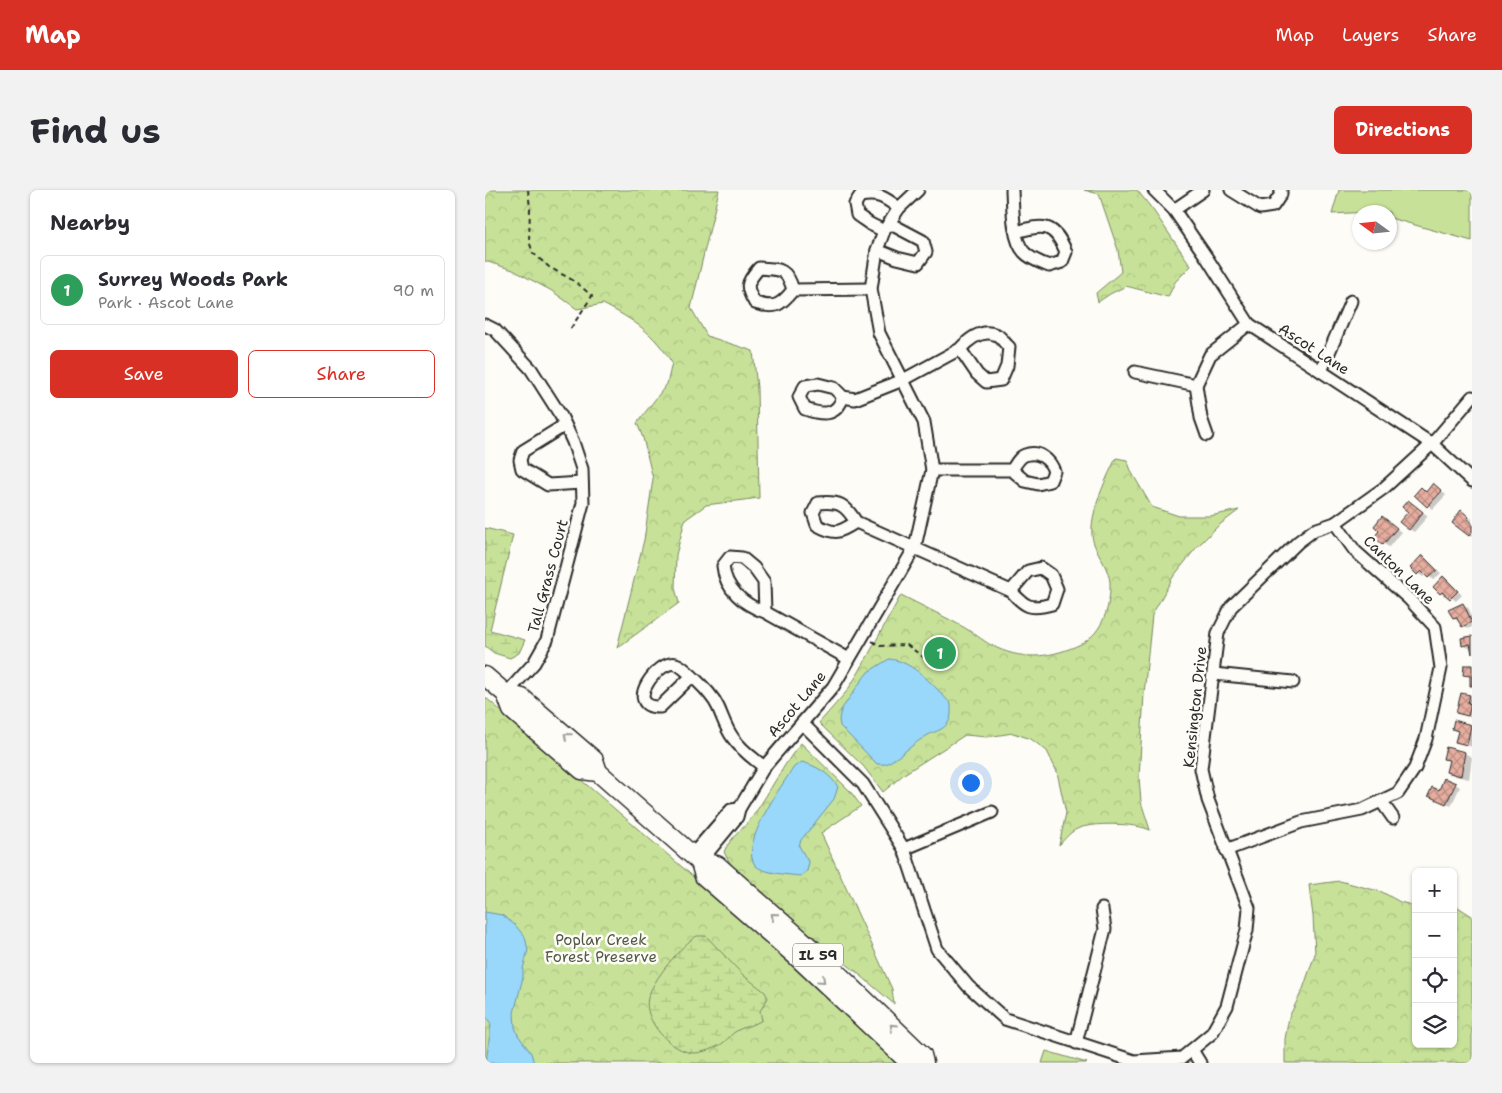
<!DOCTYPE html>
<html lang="en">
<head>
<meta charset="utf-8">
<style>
	body { margin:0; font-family:"Shantell Sans",sans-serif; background:#f2f2f3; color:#2b2b33 }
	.controls { position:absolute; right:15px; bottom:15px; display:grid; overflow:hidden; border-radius:8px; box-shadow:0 1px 4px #0004 }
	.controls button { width:45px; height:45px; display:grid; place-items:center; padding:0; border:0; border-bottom:1px solid #e1e1e2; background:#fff; color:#2b2b33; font:25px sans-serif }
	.compass { position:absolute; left:867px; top:15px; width:45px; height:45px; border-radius:50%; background:#fff; box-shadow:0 1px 4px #0004; rotate:285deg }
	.you { position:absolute; left:485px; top:592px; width:18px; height:18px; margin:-12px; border:4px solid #fff; border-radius:50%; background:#1a73e8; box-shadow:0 0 0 8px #1a73e833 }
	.badge { display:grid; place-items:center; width:32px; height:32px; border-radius:50%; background:#d93025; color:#fff; font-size:16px; font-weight:700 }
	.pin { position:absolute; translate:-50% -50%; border:2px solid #fff; box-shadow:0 1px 5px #0006 }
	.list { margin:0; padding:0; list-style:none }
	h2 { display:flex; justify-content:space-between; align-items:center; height:65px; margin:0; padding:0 20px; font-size:21px }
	h2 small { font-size:16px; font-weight:400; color:#7c7c81 }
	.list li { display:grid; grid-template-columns:32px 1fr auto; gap:15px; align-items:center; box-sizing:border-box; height:70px; margin:0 10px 10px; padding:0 10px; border:1px solid #e1e1e2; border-radius:8px }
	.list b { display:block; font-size:19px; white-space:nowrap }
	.list p { margin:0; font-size:16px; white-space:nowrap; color:#7c7c81 }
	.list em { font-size:16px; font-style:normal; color:#7c7c81 }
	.actions { display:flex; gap:10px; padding:15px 20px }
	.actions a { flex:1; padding:11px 0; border:1px solid #d93025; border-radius:8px; text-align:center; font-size:18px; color:#d93025 }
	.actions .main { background:#d93025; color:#fff }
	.icon { flex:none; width:28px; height:28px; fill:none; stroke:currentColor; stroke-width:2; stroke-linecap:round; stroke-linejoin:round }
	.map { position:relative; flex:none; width:987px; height:873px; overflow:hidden; border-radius:8px }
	header { display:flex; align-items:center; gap:30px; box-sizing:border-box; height:70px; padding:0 25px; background:#d93025; color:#fff }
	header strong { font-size:24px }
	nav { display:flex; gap:28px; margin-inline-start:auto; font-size:18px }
	.intro { display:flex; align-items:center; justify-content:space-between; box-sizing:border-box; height:120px; padding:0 30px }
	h1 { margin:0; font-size:35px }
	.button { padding:12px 22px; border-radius:8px; background:#d93025; color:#fff; font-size:18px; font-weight:700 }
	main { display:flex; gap:30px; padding:0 30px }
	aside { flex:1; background:#fff; border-radius:8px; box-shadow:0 1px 4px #0004 }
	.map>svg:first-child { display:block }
</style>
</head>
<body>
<header>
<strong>Map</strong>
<nav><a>Map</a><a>Layers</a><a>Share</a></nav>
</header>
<div class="intro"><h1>Find us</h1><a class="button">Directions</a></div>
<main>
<aside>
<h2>Nearby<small></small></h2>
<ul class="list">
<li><span class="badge" style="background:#2e9e5b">1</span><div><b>Surrey Woods Park</b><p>Park · Ascot Lane</p></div><em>90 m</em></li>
</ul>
<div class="actions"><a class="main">Save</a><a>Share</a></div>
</aside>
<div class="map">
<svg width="987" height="873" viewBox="0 0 987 873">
	<defs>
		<pattern id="forest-crowns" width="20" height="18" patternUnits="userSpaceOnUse" patternTransform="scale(1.25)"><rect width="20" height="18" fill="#c7e298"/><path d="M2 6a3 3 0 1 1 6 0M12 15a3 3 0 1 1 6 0" fill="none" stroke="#abc283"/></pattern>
		<pattern id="wetland-marsh" width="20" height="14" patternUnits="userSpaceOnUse" patternTransform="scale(1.25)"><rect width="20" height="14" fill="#c7e298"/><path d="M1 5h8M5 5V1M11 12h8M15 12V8" fill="none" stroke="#abc283"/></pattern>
		<pattern id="building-cross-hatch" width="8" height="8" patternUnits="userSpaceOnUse" patternTransform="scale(1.25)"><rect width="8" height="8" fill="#e7aea0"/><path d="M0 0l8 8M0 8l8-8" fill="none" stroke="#bb8e83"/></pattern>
	</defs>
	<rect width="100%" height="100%" fill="#fdfcf7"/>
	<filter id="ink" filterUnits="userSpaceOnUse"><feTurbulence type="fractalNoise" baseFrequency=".02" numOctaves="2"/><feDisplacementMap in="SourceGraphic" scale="10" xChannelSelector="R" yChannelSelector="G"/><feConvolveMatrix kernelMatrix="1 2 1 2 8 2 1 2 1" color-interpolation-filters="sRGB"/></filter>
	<g filter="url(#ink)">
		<!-- grass -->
		<g fill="#c7e298" stroke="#798662">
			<polygon points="854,0 987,0 987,51 905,28 904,22 883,22 847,24"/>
			<polygon points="561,861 602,873 557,873"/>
		</g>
		<!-- forest -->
		<g fill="url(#forest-crowns)" stroke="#798662">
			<path d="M0 0H234L206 118 222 146 268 161 272 198 274 308 221 315 200 330 191 365 190 398 194 413 132 458 159 350 168 289 158 248 152 233 182 194 187 173C169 143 149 130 118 114L92 119 67 101 28 80 0 71Z"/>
			<polygon points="599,0 652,0 668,20 706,76 690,92 683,107 641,96 625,104 613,112 611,103 636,82 633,60 614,4"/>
			<path d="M631 268 642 270 647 283 667 317 694 326H725L754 320 733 336 711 358 688 387 667 425 659 504 654 587 656 612 665 640C651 633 606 632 592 639 585 642 579 650 574 655L581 623 572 582 562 561 546 549 528 543 502 547 480 545 419 584 398 602 379 577 334 533 362 501 374 482 416 405C437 416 459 426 480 438 491 444 500 453 512 458 541 471 568 467 596 454 618 443 626 415 625 392 624 380 614 366 609 354 600 331 621 289 631 268Z"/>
			<polygon points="0,507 321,784 415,873 0,873"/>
			<path d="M316 553 365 601 376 616 336 643 407 799 409 814C367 777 322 743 280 706 265 693 247 681 239 662 245 647 259 639 268 626 285 602 297 576 316 553Z"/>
			<polygon points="855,691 897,702 915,712 931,716 931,854 968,854 968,714 987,726 987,873 800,873 800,849 804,827 818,799 830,764 828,726 824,695"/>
		</g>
		<!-- wetland -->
		<g fill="url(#wetland-marsh)" stroke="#798662">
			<polygon points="0,338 28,345 5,440 40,450 34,463 25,468 9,463 0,456"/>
			<path d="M212 746H221L258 785 280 802 283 808 275 821 277 830C270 835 261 836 253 840 247 843 243 849 238 853 233 857 217 863 210 863 187 863 157 830 163 808 167 791 197 754 212 746Z"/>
		</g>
		<!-- water -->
		<g fill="#99d8fa" stroke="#6d93a7">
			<path d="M404 469C429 471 450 497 466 514 466 521 467 527 463 533 457 541 450 541 443 545 428 553 418 565 403 573 400 575 396 574 392 574L355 536 354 529 356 520 374 494 383 482Z"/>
			<path d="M317 572C332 576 345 584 353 597L349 609 316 650 314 656 324 673 322 681 316 686C305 685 278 683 271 676 252 657 297 595 309 577Z"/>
			<polygon points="0,722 17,725 30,735 40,747 43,760 38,779 38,787 29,823 30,837 33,845 46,863 49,873 1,873 6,834 0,825"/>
		</g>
		<!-- shadow -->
		<g fill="#0003">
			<polygon points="949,295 961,305 948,319 931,305 936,299 942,302"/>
			<polygon points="924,311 943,326 929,342 924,339"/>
			<polygon points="977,322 987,329 987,347 984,345"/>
			<polygon points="902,331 916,342 904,357 899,354"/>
			<polygon points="937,367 956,383 949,390 941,384 938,387 926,378"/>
			<polygon points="958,388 977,405 971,411 962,404 960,406 955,403"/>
			<polygon points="978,414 983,417 987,426 987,437 983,439 969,428"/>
			<polygon points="987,447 987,457 983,458 978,455"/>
			<polygon points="984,506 987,507 987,528 972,523"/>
			<polygon points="985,536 987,537 987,557 971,551 974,542 968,539"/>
			<polygon points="979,563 987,567 984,589 970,586 962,581 965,572 959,568"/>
			<polygon points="970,594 975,597 966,616 950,608 955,601"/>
		</g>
		<!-- building -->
		<g fill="url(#building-cross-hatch)" stroke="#2b2b2b">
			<polygon points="948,293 957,301 942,317 929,305 936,297 941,302"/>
			<polygon points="923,310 938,322 924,340 914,332 923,322 917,317"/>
			<polygon points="976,320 984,327 982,329 987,333 987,342 984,346 967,333"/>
			<polygon points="897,326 912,338 898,355 889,347 894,341 889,336"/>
			<polygon points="937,365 952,380 943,388 936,381 932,385 925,378"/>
			<polygon points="958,386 973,401 965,409 957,402 955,404 948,397"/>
			<polygon points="978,413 987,432 977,437 971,427 968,428 963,420"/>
			<polygon points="987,446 987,464 985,454 977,456 976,448"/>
			<polygon points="979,475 987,475 987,496 985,496 985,486 978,485"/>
			<polygon points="976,503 985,505 983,513 986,514 983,526 971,523"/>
			<polygon points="969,530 986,535 982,555 970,552 973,541 967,539"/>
			<polygon points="961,557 980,562 976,586 961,582 964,570 958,569"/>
			<polygon points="959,588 971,593 961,614 943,606 947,597 954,600"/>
		</g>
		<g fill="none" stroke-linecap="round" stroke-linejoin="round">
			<defs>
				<g id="minor">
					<path d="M527 0C528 17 527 49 539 62 545 69 556 73 564 76L577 72 581 62C569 33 559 34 531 42"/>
					<polyline points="669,0 689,20 722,68 764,134 947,254 987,291"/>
					<polyline points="746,0 775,18 788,16 796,4 796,0"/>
					<polyline points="689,20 718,0"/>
					<path d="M399 41 385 34 372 25 370 14 375 6C394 3 399 7 414 18"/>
					<polyline points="392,60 412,68 433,73 441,62 438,51 404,33"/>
					<path d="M308 100C295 116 290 119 270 113 260 97 261 93 274 78 294 79 302 78 308 100L386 99"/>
					<polyline points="0,135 10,140 46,179 76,226 88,252 97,279 98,313 62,450 49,473 21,504"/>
					<polyline points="836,181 866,111"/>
					<polyline points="650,182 711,195"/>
					<path d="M358 207C351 227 337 225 320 219L314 207 320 196 333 194 349 198 358 207 370 209 418 190 475 159 492 184 501 192 516 190 522 176 524 157C520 154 516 147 512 145 497 138 484 149 475 159"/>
					<polyline points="80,235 38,261 35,270 37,279 63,295 97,293"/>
					<polyline points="722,245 716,228 711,195 725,165 764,134"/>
					<path d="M447 280H527L540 291 553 294 565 291 569 281C565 270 554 260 540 265 534 267 530 275 527 280"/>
					<path d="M371 332C354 343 350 345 332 335L328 323 333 313C354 311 360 314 371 332L526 401C540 417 545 420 567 414L572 399 566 385 556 378 543 381 526 401"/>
					<path d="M280 422C259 415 240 399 238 376L245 367 257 368 269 378 279 392 280 422 364 469"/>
					<polyline points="729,484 808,492"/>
					<path d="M207 486 175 517C137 518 173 469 191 474 197 476 201 481 206 485 216 495 227 504 233 517 238 528 241 539 248 548 256 560 268 568 279 577"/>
					<polyline points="317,533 378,594 419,659 452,759 483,796 520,829 649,871 697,868 727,843 742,816 762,740 764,718 723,610 716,579 733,443 746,417 813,352 829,340 850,333 899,298 947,254 987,207"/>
					<polyline points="896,611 908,628"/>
					<polyline points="419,659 507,622"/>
					<polyline points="741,660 816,632 877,620 913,603 930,578 941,549 956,478 950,437 924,409 870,361 850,333"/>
					<polyline points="207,665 246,620 254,619"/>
					<polyline points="215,672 252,627 254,619 279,577 348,497 430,357 447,280 439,232 394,143 386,99 392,60 399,41 414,18 433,0"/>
					<polyline points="591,853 620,739 617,719"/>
					<polyline points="707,860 715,873"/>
				</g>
				<g id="primary">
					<polyline points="0,486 21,504 27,520 97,580 113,582 215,672 232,675 329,761 437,865 439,873"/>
					<polyline points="21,504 37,508 109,570 113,582"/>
					<polyline points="215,672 219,686 310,765 425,873"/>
				</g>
			</defs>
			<!-- minor casing -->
			<use href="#minor" stroke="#2b2b2b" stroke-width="15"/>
			<!-- primary casing -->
			<use href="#primary" stroke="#2b2b2b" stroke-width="21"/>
			<!-- path -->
			<g stroke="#2b2b2b" stroke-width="2" stroke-dasharray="5 4" stroke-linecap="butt">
				<polyline points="43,0 45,18 44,51 48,63 64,77 91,92 107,106 84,141"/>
				<polyline points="387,451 395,456 422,455 445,472 452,473 462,466"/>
			</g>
			<!-- minor -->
			<use href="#minor" stroke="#fdfcf7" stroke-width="11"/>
			<!-- primary -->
			<use href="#primary" stroke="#fdfcf7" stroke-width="18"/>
		</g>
		<!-- one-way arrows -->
		<defs><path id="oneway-chevron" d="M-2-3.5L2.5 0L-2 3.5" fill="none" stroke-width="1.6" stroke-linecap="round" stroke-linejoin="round" transform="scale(1.25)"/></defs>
		<g stroke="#9e9e9b">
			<use href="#oneway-chevron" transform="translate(82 546) rotate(-139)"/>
			<use href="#oneway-chevron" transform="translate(289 726) rotate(-139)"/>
			<use href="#oneway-chevron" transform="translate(337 790) rotate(42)"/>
			<use href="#oneway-chevron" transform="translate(408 837) rotate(-136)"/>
		</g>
	</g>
	<g text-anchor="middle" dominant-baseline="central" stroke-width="5" stroke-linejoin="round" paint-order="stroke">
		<!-- shield labels -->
		<rect fill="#fdfcf7" stroke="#6a6a68" stroke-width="1" x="308" y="753.5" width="50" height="23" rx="4"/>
		<g font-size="14" font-weight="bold" fill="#2b2b2b">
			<text x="333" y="765">IL 59</text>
		</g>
		<!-- street labels -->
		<g font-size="15" fill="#2b2b2b" stroke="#fdfcf7">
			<text transform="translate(829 159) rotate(33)">Ascot Lane</text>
			<text transform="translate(914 380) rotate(44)">Canton Lane</text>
			<text transform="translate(63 386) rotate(-75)">Tall Grass Court</text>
			<text transform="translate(312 514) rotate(-50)">Ascot Lane</text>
			<text transform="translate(710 517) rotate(-84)">Kensington Drive</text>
		</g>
		<!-- park labels -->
		<g font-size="15" fill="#525946" stroke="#fdfcf7">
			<text x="116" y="750">Poplar Creek<tspan x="116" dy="17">Forest Preserve</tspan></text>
		</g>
	</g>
</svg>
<div class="controls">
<button>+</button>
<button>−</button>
<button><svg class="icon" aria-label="locate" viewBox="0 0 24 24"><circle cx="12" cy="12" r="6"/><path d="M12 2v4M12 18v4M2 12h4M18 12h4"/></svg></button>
<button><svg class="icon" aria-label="layers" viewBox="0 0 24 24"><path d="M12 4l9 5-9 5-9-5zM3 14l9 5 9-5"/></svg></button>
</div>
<svg class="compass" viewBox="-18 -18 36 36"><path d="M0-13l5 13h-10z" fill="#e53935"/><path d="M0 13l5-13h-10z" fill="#7c7c81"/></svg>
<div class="you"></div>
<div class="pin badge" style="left:455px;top:463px;background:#2e9e5b">1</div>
</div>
</main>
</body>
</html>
